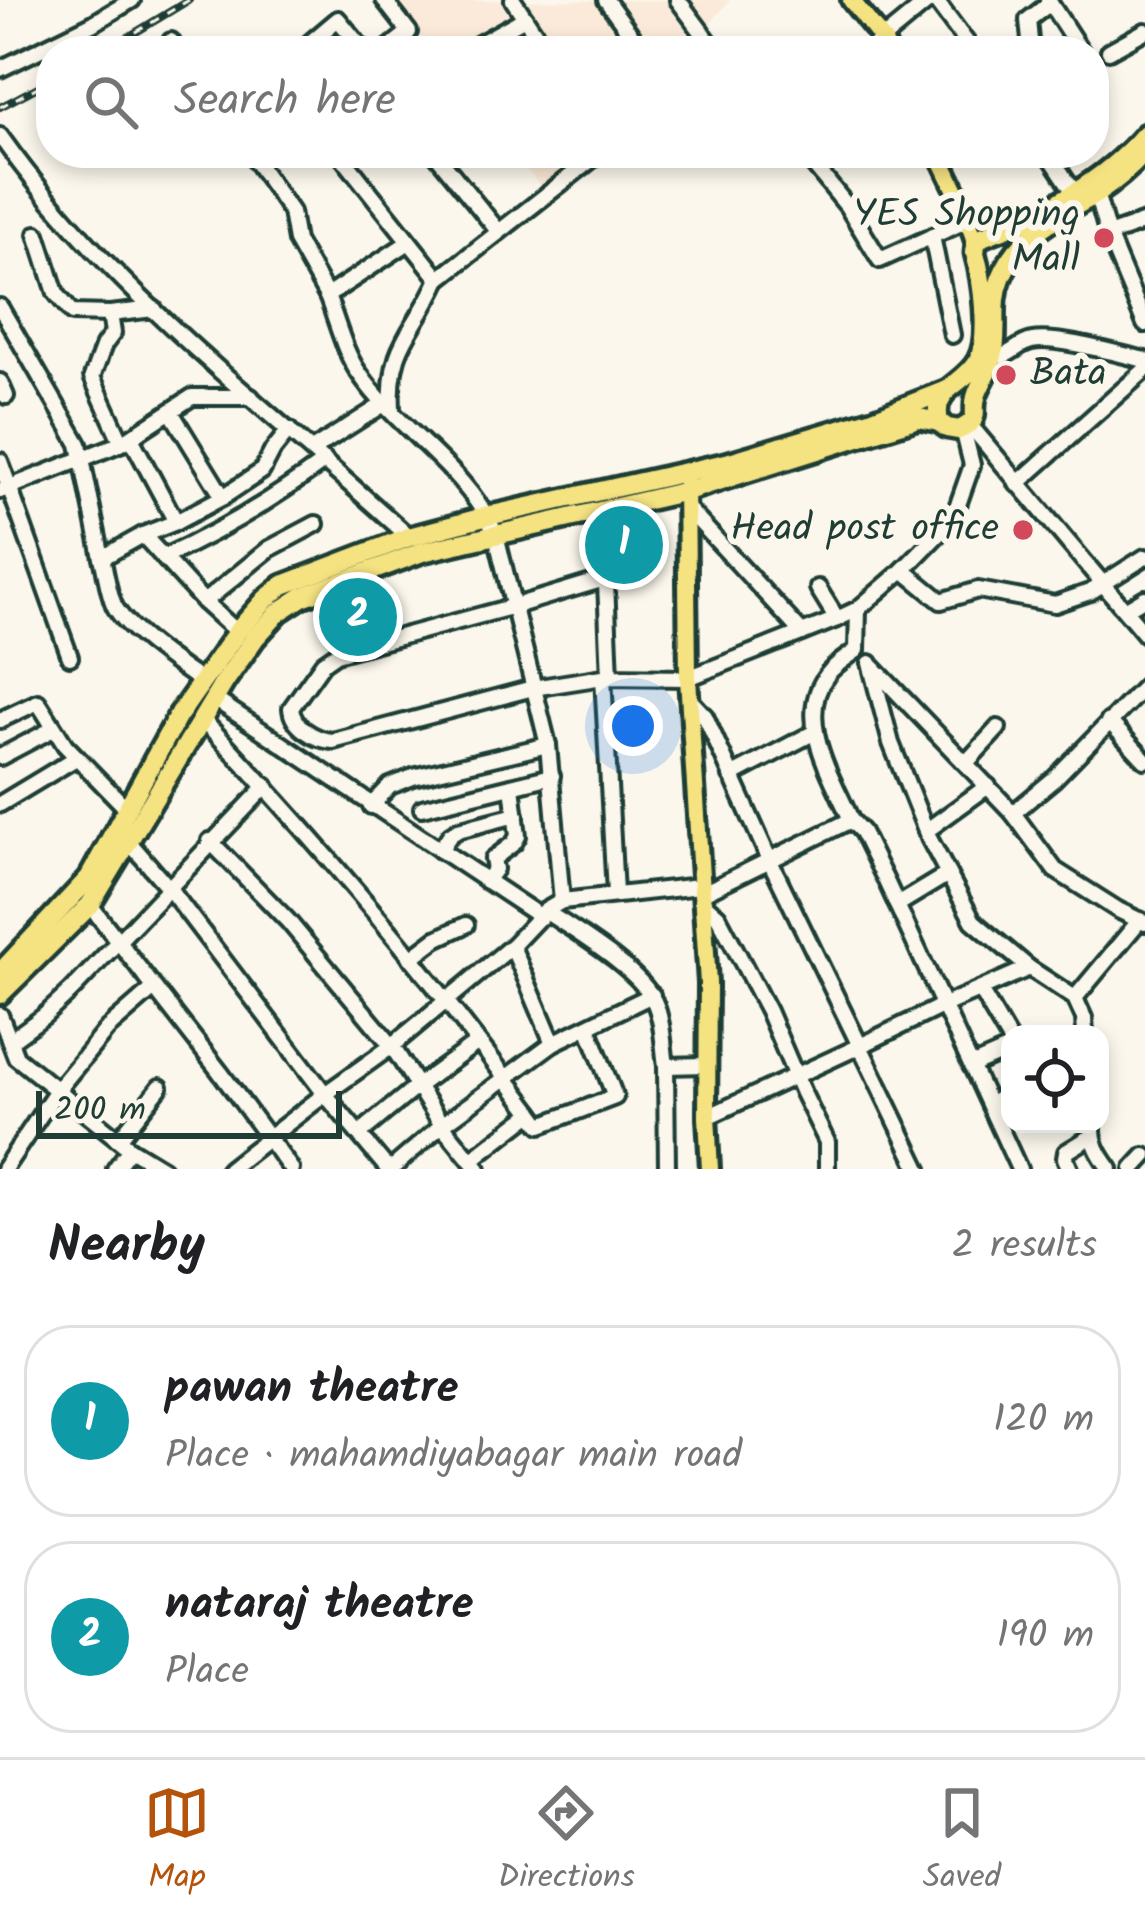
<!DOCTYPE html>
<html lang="en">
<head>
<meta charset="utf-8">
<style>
	body { margin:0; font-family:Kalam,sans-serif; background:#f2f2f2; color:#202124 }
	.controls { position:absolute; right:36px; bottom:36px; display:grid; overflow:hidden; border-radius:24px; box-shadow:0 6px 18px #0003 }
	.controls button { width:108px; height:108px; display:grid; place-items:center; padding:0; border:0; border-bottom:3px solid #e0e0e0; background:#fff; color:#202124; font:60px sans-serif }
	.scale { position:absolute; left:36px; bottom:30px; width:306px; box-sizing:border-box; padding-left:12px; border:6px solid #1f3d34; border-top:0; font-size:33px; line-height:42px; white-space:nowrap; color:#1f3d34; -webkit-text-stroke:9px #fbf7ec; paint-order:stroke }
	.you { position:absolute; left:633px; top:726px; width:42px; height:42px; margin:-30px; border:9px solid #fff; border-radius:50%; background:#1a73e8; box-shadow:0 0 0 18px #1a73e833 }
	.badge { display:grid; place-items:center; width:78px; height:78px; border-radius:50%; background:#b45309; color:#fff; font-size:39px; font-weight:700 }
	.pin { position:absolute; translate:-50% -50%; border:6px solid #fff; box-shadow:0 3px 12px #0006 }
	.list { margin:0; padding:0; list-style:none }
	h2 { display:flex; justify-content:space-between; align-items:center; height:156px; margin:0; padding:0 48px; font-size:51px }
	h2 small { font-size:39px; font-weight:400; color:#757577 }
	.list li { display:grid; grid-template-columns:78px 1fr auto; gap:36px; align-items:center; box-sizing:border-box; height:192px; margin:0 24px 24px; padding:0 24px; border:3px solid #e0e0e0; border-radius:48px }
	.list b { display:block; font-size:45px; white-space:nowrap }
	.list p { margin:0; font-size:39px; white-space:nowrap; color:#757577 }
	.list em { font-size:39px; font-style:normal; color:#757577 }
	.icon { flex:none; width:66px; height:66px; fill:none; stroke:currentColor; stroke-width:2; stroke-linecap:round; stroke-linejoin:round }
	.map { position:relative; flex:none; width:1145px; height:1169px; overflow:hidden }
	.search { position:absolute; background:#fff; box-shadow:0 6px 18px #0003; left:36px; right:36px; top:36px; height:132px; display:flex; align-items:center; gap:30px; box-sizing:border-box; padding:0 42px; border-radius:48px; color:#757577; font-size:45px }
	.sheet { height:588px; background:#fff }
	nav { display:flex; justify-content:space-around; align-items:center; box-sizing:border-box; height:168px; border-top:3px solid #e0e0e0; background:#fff; font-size:33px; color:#757577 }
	nav a { display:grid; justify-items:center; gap:6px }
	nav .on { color:#b45309 }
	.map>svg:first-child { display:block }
</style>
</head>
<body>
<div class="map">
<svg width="1145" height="1169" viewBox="0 0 1145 1169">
	<rect width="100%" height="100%" fill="#fbf7ec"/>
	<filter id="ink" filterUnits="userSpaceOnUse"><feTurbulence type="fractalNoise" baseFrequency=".00833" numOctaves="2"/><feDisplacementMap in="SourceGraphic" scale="24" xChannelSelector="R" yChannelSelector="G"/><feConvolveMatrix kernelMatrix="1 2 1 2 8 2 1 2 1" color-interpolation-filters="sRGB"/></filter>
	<g filter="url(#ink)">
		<!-- built -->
		<g fill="#fbead9">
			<polygon points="730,0 688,51 430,51 389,1"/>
			<polygon points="513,153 598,153 545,192"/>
		</g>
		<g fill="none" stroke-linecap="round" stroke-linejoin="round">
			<defs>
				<g id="minor">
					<polyline points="384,0 409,32 385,51"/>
					<polyline points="513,0 547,51"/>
					<polyline points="606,0 643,51"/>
					<polyline points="678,0 716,51"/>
					<polyline points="935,0 973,51"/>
					<polyline points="1048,0 1081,51"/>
					<polyline points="171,41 177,51"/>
					<polyline points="300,51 338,19 364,51"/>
					<polyline points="466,51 525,18"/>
					<polyline points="868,51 930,0"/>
					<polyline points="1031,51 1028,20 1050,3"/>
					<polyline points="1109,51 1145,31"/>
					<polyline points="0,69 92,24 132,0"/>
					<path d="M0 136C111 293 269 408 409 537"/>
					<polyline points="250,153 291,212 296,241 327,296"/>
					<polyline points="339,153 439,279 600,153"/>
					<polyline points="435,153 499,232"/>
					<polyline points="567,153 582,167"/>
					<polyline points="804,153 847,206 880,260 968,220"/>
					<polyline points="1048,153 1074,192"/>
					<polyline points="1096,193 1108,235 1145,324"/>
					<polyline points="37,234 56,293 72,313 110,314 154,309"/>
					<polyline points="1108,235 1145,222"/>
					<polyline points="932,236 952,335"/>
					<path d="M409 242 327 296C337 321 344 352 359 373 400 433 466 467 496 535L548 745 562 901"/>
					<polyline points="0,307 79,444 102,558"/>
					<polyline points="110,314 113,333 104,345 92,377 122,443"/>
					<path d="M988 358C1014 357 1014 345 1032 341 1056 336 1119 354 1145 360"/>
					<polyline points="0,382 6,396"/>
					<path d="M392 411C388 343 414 334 439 279"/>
					<polyline points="171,412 223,497"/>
					<polyline points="969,424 1145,634"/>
					<polyline points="131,438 176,522"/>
					<polyline points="312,450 384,404"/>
					<polyline points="0,461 70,657"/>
					<polyline points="1017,484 1145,370"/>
					<polyline points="0,491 122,443 192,397 251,397"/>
					<polyline points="687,508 802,633"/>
					<polyline points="143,535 204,602"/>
					<path d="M164 557C222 531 274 499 325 461"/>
					<polyline points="903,570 941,601 978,590 1055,604 1090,592 1145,557"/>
					<polyline points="818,588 837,619"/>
					<polyline points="1125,610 1145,598"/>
					<polyline points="237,632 204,602 269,549 316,524"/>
					<polyline points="870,663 891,743 929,838 973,921 1029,968 1075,998 1084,1018 1085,1034"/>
					<polyline points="873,667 1013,813 1055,870 1118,910 1145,923"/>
					<polyline points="603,677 615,893"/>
					<path d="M610 677 606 582 601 580 515 606 336 654 323 663 291 708C292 726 315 740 333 741L533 688 603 677 688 678 837 619 858 609 903 570 953 519 972 465 963 429"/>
					<path d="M202 682C180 666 125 629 114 605 108 591 106 573 102 558L143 535 176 522 223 497 262 471 273 450 289 430"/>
					<polyline points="216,700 541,917"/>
					<polyline points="690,700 705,716 770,861 860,1046 707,1117"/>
					<polyline points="0,720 38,702 65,745 128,810"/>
					<path d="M203 720C324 847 437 984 541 1125L615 1097 588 1027"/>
					<polyline points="1109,721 1145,760"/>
					<polyline points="0,757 53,729"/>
					<polyline points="966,763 998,728"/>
					<polyline points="731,776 815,732"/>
					<polyline points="0,804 76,758"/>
					<polyline points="371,806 390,786 413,777 548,745"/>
					<polyline points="422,808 552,776"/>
					<polyline points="1013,813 1054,779 1145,686"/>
					<polyline points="851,820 862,832 886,881 1019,1169"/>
					<polyline points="926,831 988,786"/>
					<polyline points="210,841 288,921 392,1046 442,1125 478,1169"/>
					<polyline points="129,842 168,887 325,1094 388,1169"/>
					<polyline points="440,850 450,835 458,830 516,815"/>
					<polyline points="486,881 495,869 493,859 514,843 518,836 512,786"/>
					<path d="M701 894 851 820C833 778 794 719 827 675 834 665 846 658 857 650L858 609"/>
					<polyline points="701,901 718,916 768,1011 803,1093 827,1142 827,1169"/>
					<polyline points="90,905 220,1072 291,1169"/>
					<polyline points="897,905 948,874"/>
					<path d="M545 911C576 932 639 969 654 1001 663 1020 663 1046 666 1066L706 1065"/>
					<polyline points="512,946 553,1043"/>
					<polyline points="411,958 436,939 466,925"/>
					<polyline points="154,988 107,1029 57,1090 130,1149 163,1169"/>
					<polyline points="980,990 1010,1041"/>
					<polyline points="1075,998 1140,920"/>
					<polyline points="0,1015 16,1057 57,1090 4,1169"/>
					<polyline points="10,1041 44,1016 71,991 266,786"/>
					<polyline points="666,1066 667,1169"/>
					<polyline points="971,1066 1010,1049"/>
					<polyline points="991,1105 1010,1091"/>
					<path d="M1093 1124C1092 1143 1099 1154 1110 1169"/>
					<polyline points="360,1133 416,1087 478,1042"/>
					<polyline points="119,1139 160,1087"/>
					<polyline points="471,1160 532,1113"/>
					<polyline points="115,1169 130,1149"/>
					<polyline points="229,1169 325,1094 392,1046 512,946 545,911 562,901 700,886"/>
					<polyline points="391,1169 442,1125 553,1043 652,995"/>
					<polyline points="919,1169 860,1046 942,1006 1029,968"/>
					<polyline points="1070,1169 1065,1158 1066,1152 1092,1136"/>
					<polyline points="1133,1169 1145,1156"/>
				</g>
				<g id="major">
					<polyline points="851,0 883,40 888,51"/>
					<polyline points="938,153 961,201 976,244"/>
					<polyline points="686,481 688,678 708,983 707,1117 710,1169"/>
				</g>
				<g id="highway">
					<path d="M1145 134C1104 182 1041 216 982 237L976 244 975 253C982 278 991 337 978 360 964 387 931 386 939 422L947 428 959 430C984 418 970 412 977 394 981 382 989 372 992 360 1000 333 990 305 1001 278 1018 235 1059 216 1096 194 1114 182 1130 168 1145 152"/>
					<polyline points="0,973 89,878 178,716 237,632 266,599 283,585 409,537 488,516 726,463 873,419 947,390"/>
					<polyline points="0,994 90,905 225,681 255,638 279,612 302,597 422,552 687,491 919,418 939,422"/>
				</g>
			</defs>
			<!-- minor casing -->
			<use href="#minor" stroke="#1f3d34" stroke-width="22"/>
			<!-- major casing -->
			<use href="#major" stroke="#1f3d34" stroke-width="26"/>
			<!-- highway casing -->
			<use href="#highway" stroke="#1f3d34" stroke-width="27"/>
			<!-- minor -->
			<use href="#minor" stroke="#fbf7ec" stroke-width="14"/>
			<!-- major -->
			<use href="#major" stroke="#f5e382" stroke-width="16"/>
			<!-- highway -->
			<use href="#highway" stroke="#f5e382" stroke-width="18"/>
			<defs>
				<g id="rail">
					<polyline points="105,51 189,0"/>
					<polyline points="0,107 51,80"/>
				</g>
			</defs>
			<!-- rail casing -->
			<use href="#rail" stroke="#1f3d34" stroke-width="8"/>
			<!-- rail -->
			<use href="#rail" stroke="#fbf7ec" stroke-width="3" stroke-dasharray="9" stroke-linecap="butt"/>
		</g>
	</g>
	<!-- markers -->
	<g fill="#d1495b" stroke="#fbf7ec" stroke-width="4.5">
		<circle cx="1104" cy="238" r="12"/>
		<circle cx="1006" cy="375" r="12"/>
		<circle cx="1023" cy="530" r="12"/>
	</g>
	<g text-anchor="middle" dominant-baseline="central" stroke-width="12" stroke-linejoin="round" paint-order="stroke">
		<!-- poi labels -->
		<g font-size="39" fill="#1f3d34" stroke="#fbf7ec" text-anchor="end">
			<text x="1080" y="216">YES Shopping<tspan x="1080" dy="45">Mall</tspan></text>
			<text x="1030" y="375" text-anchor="start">Bata</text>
			<text x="999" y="530">Head post office</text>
		</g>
	</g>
</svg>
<div class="controls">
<button><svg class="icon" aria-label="locate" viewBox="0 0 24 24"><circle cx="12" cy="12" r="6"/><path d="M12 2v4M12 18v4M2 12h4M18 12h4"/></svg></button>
</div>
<div class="scale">200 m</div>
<div class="you"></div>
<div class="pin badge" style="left:624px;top:545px;background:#0f9aa8">1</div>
<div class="pin badge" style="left:358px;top:617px;background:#0f9aa8">2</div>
<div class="search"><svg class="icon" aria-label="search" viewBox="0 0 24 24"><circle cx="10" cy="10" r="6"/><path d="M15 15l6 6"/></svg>Search here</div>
</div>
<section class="sheet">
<h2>Nearby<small>2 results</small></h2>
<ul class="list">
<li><span class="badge" style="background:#0f9aa8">1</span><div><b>pawan theatre</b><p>Place · mahamdiyabagar main road</p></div><em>120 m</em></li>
<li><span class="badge" style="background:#0f9aa8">2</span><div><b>nataraj theatre</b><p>Place</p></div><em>190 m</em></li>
</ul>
</section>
<nav>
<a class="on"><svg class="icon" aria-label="map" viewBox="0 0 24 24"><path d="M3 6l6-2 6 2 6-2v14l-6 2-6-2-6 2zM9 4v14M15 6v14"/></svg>Map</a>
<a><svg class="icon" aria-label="directions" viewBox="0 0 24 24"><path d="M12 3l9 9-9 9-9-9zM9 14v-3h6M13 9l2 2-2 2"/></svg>Directions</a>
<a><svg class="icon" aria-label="saved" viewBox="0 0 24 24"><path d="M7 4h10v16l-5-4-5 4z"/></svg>Saved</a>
</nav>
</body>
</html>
